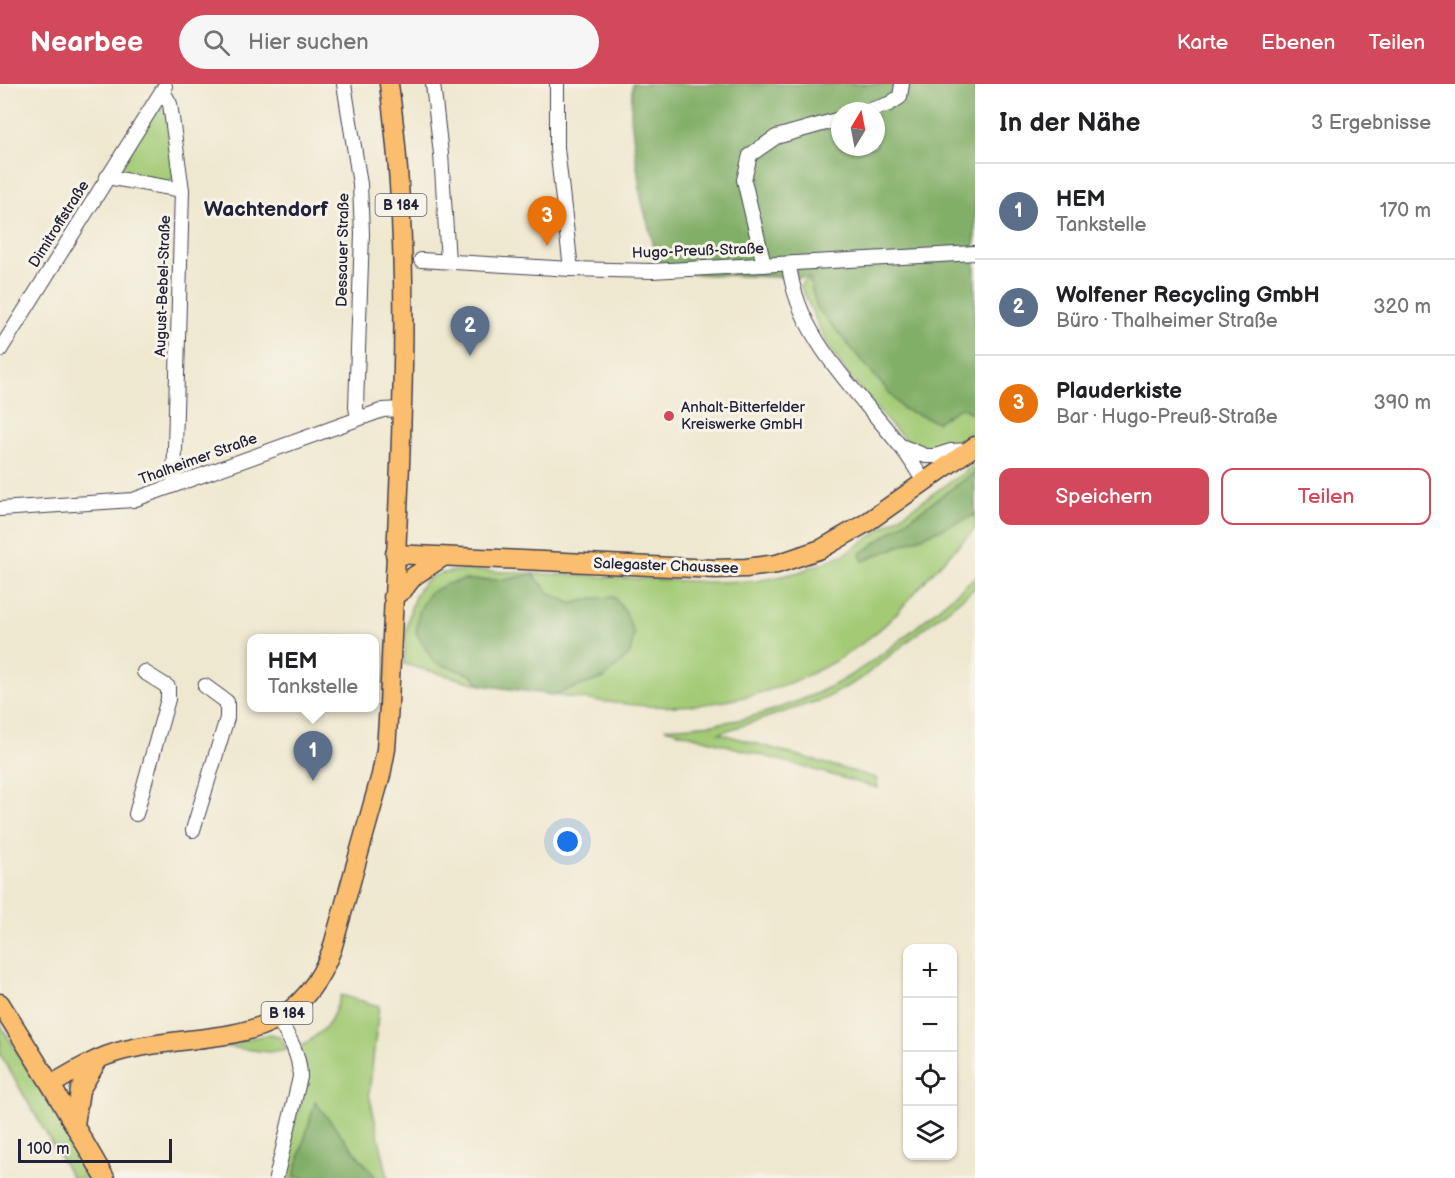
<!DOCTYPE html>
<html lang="de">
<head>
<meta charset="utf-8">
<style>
	body { margin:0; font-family:"Balsamiq Sans",sans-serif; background:#f6f6f6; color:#202124 }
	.controls { position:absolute; right:18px; bottom:18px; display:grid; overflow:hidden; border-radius:12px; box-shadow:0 2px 4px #0004 }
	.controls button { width:54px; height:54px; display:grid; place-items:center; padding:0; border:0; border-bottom:2px solid #e0e0e0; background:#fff; color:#202124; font:30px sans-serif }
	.compass { position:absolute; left:831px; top:18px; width:54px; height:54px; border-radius:50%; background:#fff; box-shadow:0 2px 4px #0004; rotate:10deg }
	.scale { position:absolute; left:18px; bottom:15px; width:154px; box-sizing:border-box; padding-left:6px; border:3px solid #22223b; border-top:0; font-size:16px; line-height:21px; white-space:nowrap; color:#22223b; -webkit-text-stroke:4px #f7f3e8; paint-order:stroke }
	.you { position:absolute; left:568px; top:758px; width:21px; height:21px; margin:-15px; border:4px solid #fff; border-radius:50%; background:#1a73e8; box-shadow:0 0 0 9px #1a73e833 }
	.badge { display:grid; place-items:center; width:39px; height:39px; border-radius:50%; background:#d1495b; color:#fff; font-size:20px; font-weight:700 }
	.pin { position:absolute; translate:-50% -50px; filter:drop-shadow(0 2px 3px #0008) }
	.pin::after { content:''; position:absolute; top:32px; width:21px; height:18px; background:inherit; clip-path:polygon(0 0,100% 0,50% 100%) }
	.popup { position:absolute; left:247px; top:550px; width:132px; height:78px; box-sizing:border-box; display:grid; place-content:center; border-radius:12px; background:#fff; filter:drop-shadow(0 2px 4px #0005); font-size:20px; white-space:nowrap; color:#757577 }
	.popup b { font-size:22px; color:#202124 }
	.popup::after { content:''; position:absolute; left:50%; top:100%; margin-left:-12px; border:12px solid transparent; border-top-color:#fff }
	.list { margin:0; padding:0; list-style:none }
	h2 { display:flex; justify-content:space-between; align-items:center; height:78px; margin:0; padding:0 24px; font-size:26px }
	h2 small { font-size:20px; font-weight:400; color:#757577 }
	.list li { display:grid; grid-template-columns:39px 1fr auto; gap:18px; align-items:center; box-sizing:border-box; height:96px; padding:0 24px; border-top:2px solid #e0e0e0 }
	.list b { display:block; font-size:22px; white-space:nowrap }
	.list p { margin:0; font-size:20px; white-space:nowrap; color:#757577 }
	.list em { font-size:20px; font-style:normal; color:#757577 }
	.actions { display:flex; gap:12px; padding:18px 24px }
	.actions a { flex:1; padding:14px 0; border:2px solid #d1495b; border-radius:12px; text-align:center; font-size:21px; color:#d1495b }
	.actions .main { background:#d1495b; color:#fff }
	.icon { flex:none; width:33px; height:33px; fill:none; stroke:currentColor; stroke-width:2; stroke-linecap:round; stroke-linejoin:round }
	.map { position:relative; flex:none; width:975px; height:1094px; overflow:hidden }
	header { display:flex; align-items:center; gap:36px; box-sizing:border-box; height:84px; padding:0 30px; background:#d1495b; color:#fff }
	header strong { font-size:28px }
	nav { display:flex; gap:33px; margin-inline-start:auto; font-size:21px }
	.search { width:420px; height:54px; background:#f6f6f6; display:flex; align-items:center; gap:15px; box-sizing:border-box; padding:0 21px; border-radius:33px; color:#757577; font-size:22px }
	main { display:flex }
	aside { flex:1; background:#fff }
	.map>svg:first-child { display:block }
</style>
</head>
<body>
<header>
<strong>Nearbee</strong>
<div class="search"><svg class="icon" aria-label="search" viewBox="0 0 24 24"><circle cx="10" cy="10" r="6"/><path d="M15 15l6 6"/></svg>Hier suchen</div>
<nav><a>Karte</a><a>Ebenen</a><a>Teilen</a></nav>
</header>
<main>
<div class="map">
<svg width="975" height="1094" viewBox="0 0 975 1094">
	<rect width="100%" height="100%" fill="#f7f3e8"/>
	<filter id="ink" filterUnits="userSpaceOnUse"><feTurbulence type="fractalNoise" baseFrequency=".0167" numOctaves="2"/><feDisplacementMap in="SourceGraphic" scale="12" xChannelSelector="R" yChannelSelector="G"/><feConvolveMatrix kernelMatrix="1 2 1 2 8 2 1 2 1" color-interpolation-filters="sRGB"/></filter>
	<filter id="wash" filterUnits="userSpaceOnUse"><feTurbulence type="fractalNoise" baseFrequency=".008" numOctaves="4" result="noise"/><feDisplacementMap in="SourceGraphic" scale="24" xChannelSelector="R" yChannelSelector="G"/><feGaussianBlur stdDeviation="1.35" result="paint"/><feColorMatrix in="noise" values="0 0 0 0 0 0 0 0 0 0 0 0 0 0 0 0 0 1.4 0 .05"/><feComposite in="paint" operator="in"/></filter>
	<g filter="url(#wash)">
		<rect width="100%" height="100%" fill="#efe8d0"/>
		<!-- green -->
		<g fill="#a3cb76" stroke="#627658" stroke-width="1.5">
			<path d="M161 23 167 27 174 96C163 101 128 95 119 86L154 27Z"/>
			<polygon points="809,194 817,224 975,331 975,346 949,363 938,366 917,363 905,355 889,339 848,291 827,260 800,201"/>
			<path d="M975 381V388L860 471 863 477 975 431V445C961 459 947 473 934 487 914 509 897 532 874 550 812 601 727 626 648 622 616 620 584 615 552 611L604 594 593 514 572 520 549 509 533 490 505 496H463L434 578 472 591 482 601 404 580C405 556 407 507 431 493 441 488 456 487 467 486L709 498 756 497 778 493 799 488 845 470Z"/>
			<path d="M975 493V504L859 596 824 615 719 649 876 694 878 704 665 644C691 642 718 641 743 635 776 626 811 614 841 597 890 569 932 529 975 493Z"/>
			<path d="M341 911 379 922 369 1010 388 1094H376L315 1019 295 1088 296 1094H282L287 1067 305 1002 306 984 299 964C325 946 331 942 341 911Z"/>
			<polygon points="0,940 94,1094 72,1094 0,970"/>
			<polygon points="270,950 279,952 287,965 269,968 219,962"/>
		</g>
		<!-- forest -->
		<g fill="#82af67" stroke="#526851" stroke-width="1.5" fill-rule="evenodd">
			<path d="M632 0H975V331L961 323 937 338 903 325 817 224 809 194 661 189 641 114 631 34ZM840 27H876V63H840Z"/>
			<polygon points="975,388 975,431 863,477 860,470"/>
			<polygon points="533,490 549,509 572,520 593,514 614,513 626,529 634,550 630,570 604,594 552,611 482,601 472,591 434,578 416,549 419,527 429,509 447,500 463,496 505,496"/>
			<polygon points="315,1018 376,1094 296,1094 295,1088"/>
		</g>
	</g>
	<g filter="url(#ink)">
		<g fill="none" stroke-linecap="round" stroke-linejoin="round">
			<defs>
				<g id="minor">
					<polyline points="344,0 360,100 362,150 356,323 358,334"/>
					<polyline points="433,0 441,70 448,177"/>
					<polyline points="557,0 557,64 571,185"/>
					<polyline points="163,7 170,20 182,106 174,401"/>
					<polyline points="867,27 889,20 900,13 902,0"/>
					<polyline points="107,93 182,106"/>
					<polyline points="421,176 571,185 652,187 975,169"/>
					<path d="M789 180C797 256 861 310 904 367 912 377 917 388 925 398"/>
					<polyline points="764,181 744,96 750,71 776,53 840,35"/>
					<polyline points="0,266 165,2"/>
					<polyline points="901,362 926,372 935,372 951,367 968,366"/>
					<polyline points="0,425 133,416 383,326 402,325"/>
					<polyline points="136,730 168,615 168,603 144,588"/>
					<polyline points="193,746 227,634 227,618 205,602"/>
					<path d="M276 1094 300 993C300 970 289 953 277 934"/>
				</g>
				<g id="major">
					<polyline points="395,470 715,485 746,484 777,480 821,465 866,439 975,362"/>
					<polyline points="393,513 403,506 414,492 443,473"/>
					<polyline points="0,919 51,1001 105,1094"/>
					<path d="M51 1001C74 987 99 972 125 966 211 945 294 969 332 865L381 691 386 665 389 621C397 414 417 206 389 0"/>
					<polyline points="75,1041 80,1006 98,976"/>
				</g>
			</defs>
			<!-- minor casing -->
			<use href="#minor" stroke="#414051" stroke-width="16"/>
			<!-- major casing -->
			<use href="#major" stroke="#414051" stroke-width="21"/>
			<!-- minor -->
			<use href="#minor" stroke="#fff" stroke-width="14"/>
			<!-- major -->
			<use href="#major" stroke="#fbbe6e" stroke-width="18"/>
		</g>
	</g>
	<!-- markers -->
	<circle fill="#d1495b" stroke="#f7f3e8" stroke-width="2" cx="669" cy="332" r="6"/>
	<g text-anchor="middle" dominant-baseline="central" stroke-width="6" stroke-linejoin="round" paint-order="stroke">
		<!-- shield labels -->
		<g fill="#f7f3e8" stroke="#62616f" stroke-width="1.5">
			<rect x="375.5" y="110" width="51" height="22" rx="4.5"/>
			<rect x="261.5" y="918" width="51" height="22" rx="4.5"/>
		</g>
		<g font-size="14" font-weight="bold" fill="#22223b">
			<text x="401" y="121">B 184</text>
			<text x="287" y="929">B 184</text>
		</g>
		<!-- street labels -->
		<g font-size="15" fill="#22223b" stroke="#f7f3e8">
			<text transform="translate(59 140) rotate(-58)">Dimitroffstraße</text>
			<text transform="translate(343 166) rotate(-89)">Dessauer Straße</text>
			<text transform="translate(698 167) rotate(-2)">Hugo-Preuß-Straße</text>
			<text transform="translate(163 202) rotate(-88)">August-Bebel-Straße</text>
			<text transform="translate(198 375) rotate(-20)">Thalheimer Straße</text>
			<text transform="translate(666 482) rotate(2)">Salegaster Chaussee</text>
		</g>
		<!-- poi labels -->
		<g font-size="15" fill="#22223b" stroke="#f7f3e8" text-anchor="start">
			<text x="681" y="323">Anhalt-Bitterfelder<tspan x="681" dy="17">Kreiswerke GmbH</tspan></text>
		</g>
		<!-- district labels -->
		<g font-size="21" font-weight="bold" fill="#22223b" stroke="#f7f3e8">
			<text x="266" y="125">Wachtendorf</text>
		</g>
	</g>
</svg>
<div class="controls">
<button>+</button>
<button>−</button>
<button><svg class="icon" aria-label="locate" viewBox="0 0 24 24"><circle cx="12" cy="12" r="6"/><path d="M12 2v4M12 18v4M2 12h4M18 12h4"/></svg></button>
<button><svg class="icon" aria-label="layers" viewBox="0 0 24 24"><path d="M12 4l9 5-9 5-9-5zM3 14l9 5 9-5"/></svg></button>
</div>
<svg class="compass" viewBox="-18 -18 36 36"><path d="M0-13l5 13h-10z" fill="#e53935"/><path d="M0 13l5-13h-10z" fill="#757577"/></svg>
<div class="scale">100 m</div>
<div class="you"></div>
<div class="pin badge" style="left:313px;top:697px;background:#5c6f8a">1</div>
<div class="popup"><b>HEM</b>Tankstelle</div>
<div class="pin badge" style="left:470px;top:272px;background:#5c6f8a">2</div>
<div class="pin badge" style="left:547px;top:162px;background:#e8710a">3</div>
</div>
<aside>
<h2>In der Nähe<small>3 Ergebnisse</small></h2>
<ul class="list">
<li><span class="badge" style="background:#5c6f8a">1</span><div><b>HEM</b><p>Tankstelle</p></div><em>170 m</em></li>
<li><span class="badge" style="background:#5c6f8a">2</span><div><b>Wolfener Recycling GmbH</b><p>Büro · Thalheimer Straße</p></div><em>320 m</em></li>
<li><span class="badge" style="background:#e8710a">3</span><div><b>Plauderkiste</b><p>Bar · Hugo-Preuß-Straße</p></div><em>390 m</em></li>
</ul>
<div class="actions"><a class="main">Speichern</a><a>Teilen</a></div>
</aside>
</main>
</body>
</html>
